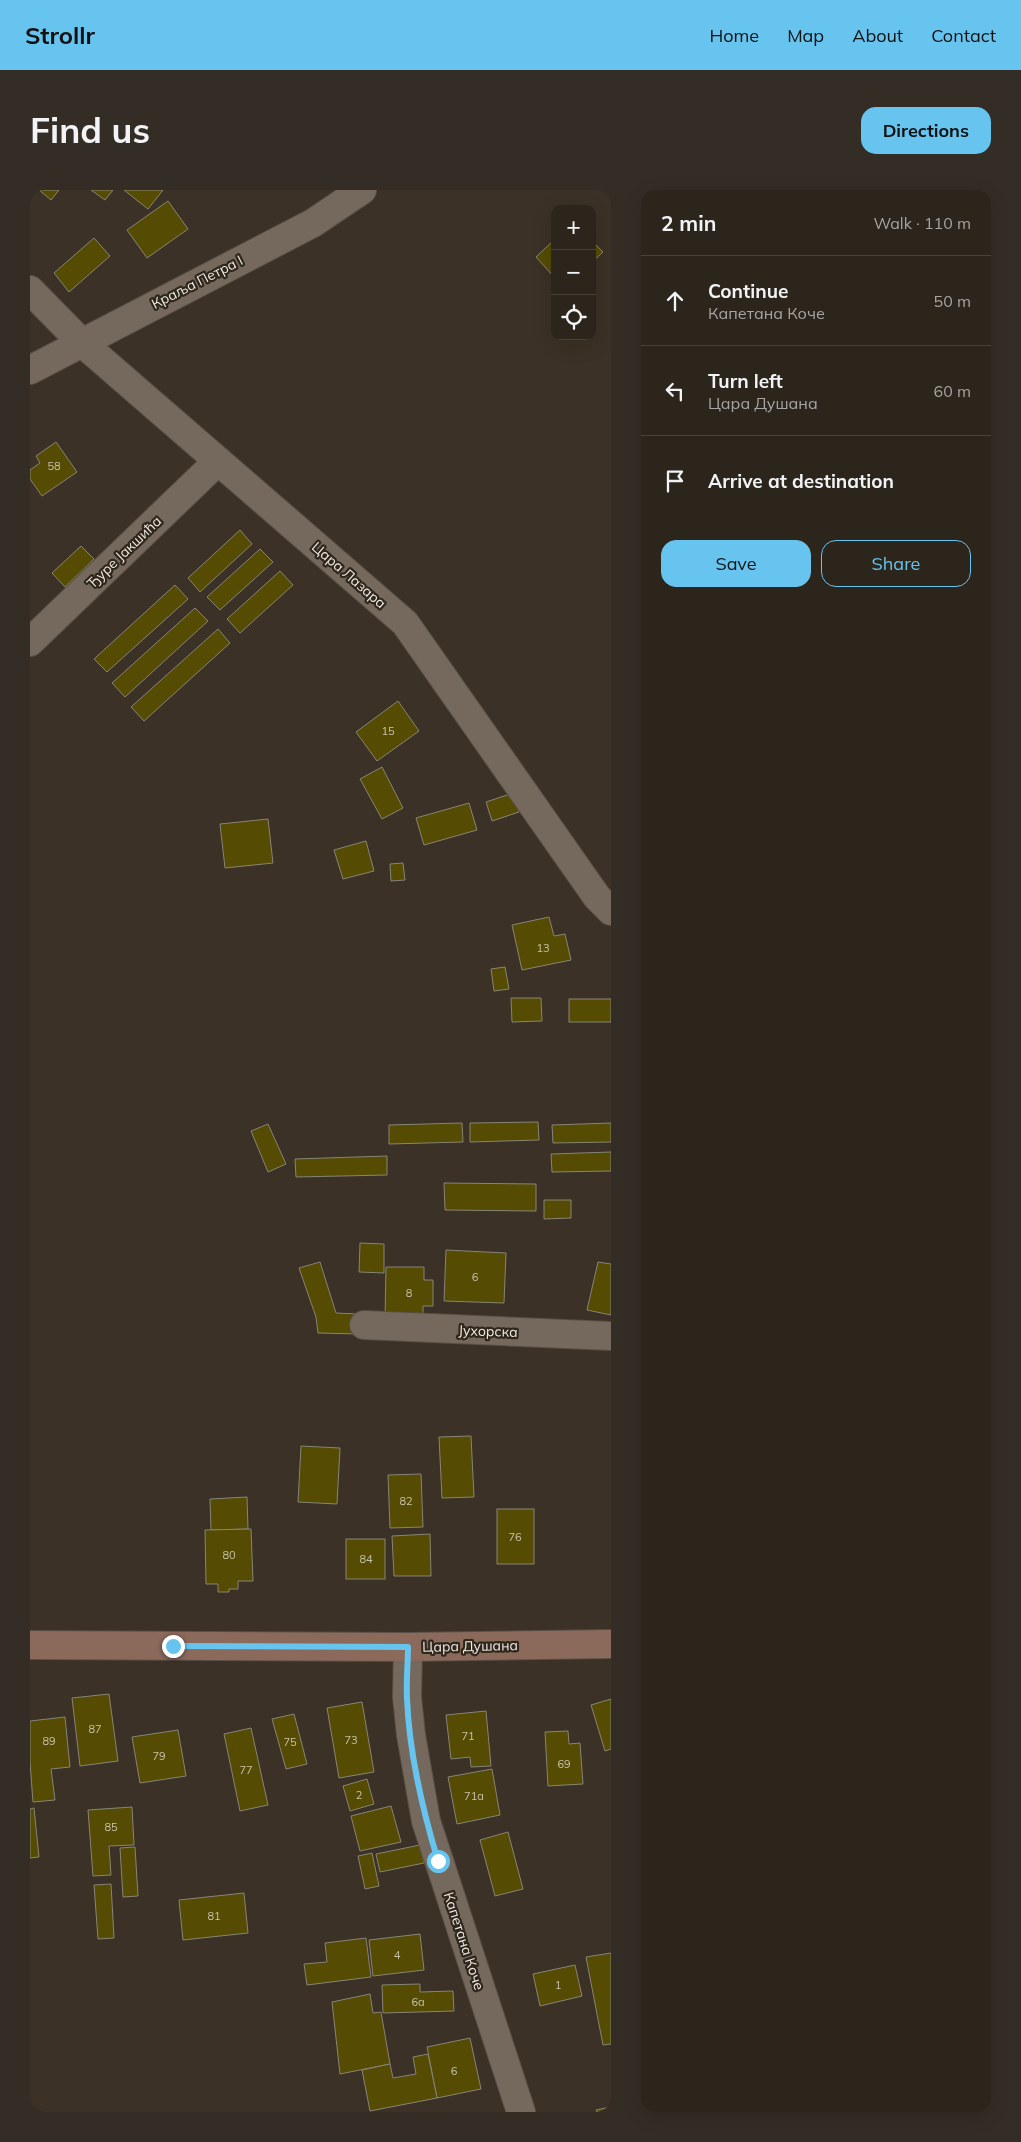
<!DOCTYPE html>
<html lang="en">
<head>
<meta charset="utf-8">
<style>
	body { margin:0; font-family:Mulish,sans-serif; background:#342d25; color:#f1f3f6 }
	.controls { position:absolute; right:15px; top:15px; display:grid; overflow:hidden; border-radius:10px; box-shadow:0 5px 20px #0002 }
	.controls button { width:45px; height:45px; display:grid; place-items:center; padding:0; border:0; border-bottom:1px solid #48423b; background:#2c251c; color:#f1f3f6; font:25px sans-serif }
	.stop { position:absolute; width:15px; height:15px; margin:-11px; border:4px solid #66c4ef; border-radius:50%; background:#fff }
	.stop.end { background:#66c4ef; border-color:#fff; box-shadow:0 1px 5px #0008 }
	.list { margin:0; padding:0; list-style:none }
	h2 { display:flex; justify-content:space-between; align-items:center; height:65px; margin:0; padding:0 20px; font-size:21px }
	h2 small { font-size:16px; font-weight:400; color:#a6a5a3 }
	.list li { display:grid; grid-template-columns:32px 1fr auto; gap:15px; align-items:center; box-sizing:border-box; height:90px; padding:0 20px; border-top:1px solid #48423b }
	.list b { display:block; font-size:19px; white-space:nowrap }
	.list p { margin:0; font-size:16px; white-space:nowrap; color:#a6a5a3 }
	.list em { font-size:16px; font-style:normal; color:#a6a5a3 }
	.actions { display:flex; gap:10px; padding:15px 20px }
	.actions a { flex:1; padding:11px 0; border:1px solid #66c4ef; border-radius:15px; text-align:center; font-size:18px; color:#66c4ef }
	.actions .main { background:#66c4ef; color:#111 }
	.icon { flex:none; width:28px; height:28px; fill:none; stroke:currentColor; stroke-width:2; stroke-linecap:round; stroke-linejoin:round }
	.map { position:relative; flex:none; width:581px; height:1922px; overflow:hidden; border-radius:15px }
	header { display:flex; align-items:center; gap:30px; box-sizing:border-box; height:70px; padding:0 25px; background:#66c4ef; color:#111 }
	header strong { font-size:24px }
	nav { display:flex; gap:28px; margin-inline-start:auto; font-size:18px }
	.intro { display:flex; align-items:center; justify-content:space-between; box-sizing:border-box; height:120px; padding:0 30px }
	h1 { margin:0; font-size:35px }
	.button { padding:12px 22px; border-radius:15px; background:#66c4ef; color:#111; font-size:18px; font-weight:700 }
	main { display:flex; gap:30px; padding:0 30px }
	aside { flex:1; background:#2c251c; border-radius:15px; box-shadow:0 5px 20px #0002 }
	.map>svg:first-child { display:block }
</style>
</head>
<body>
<header>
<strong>Strollr</strong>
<nav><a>Home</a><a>Map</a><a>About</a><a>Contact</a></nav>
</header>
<div class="intro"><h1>Find us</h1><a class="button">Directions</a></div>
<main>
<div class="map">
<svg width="581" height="1922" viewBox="0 0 581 1922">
	<rect width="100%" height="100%" fill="#3b3126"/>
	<!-- building -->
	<g fill="#554b02" stroke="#878576">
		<polygon points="9,0 29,0 21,10"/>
		<polygon points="61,0 83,0 75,10"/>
		<polygon points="94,0 133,0 118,19"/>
		<polygon points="138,11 158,39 117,68 97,40"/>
		<polygon points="64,48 80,66 39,102 24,83"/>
		<polygon points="525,49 525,88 506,67"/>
		<polygon points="562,51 573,62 562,72"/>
		<polygon points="26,252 47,282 12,306 0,289 0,280 10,273 6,266"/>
		<polygon points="210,340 222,354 170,402 158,388"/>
		<polygon points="51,356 64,369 35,397 22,383"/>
		<polygon points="230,359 243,372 190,420 177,407"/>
		<polygon points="250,381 263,395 210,443 197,429"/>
		<polygon points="145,395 158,409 77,482 64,469"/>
		<polygon points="165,418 178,431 95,507 82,493"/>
		<polygon points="188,439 200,453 114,531 101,517"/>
		<polygon points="368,511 389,541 347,571 326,542"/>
		<polygon points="352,577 373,618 352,629 330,589"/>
		<polygon points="483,603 489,622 462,631 456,612"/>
		<polygon points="439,613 447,640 394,655 386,628"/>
		<polygon points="238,629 243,673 195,678 190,634"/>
		<polygon points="336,651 344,681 313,689 304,660"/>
		<polygon points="373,673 375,690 361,691 360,674"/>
		<polygon points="519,727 524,746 535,744 541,770 492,780 482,735"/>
		<polygon points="475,777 479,799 464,801 461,779"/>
		<polygon points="481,808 511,808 512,831 482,832"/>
		<rect x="539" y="809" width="42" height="23"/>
		<polygon points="508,932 509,950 440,952 440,933"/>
		<polygon points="432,933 433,952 359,954 359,935"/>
		<polygon points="581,933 581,952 523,953 522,935"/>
		<polygon points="238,934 256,974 238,982 221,941"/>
		<polygon points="581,962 581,981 522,982 521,964"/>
		<polygon points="357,966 357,985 266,987 265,969"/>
		<polygon points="414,993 506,994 506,1021 415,1020"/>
		<polygon points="514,1010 541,1010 541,1028 514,1029"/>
		<polygon points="330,1053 354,1054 354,1083 329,1082"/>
		<polygon points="416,1060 476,1063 474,1113 414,1111"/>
		<polygon points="290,1072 306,1123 327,1124 327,1144 288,1143 286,1127 269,1078"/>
		<polygon points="568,1072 581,1074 581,1125 557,1120"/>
		<polygon points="356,1077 394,1077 394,1090 403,1090 403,1116 393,1116 393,1128 355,1127"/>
		<polygon points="441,1246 444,1307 412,1308 409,1247"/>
		<polygon points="271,1256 310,1258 307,1314 268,1312"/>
		<polygon points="391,1284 393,1337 360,1338 358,1285"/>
		<polygon points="217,1307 218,1339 181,1340 180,1309"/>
		<rect x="467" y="1319" width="37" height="55"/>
		<polygon points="221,1339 223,1391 208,1391 208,1399 199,1399 199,1402 188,1402 188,1394 176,1394 175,1340"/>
		<polygon points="400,1344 401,1386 364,1386 362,1346"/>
		<rect x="316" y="1349" width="39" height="40"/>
		<polygon points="79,1504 88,1571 50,1576 42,1508"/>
		<polygon points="581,1509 581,1559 575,1561 561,1515"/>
		<polygon points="332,1512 344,1582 309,1588 297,1518"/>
		<polygon points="456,1521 461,1576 441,1577 440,1567 421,1569 416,1525"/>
		<polygon points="264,1524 277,1574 256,1579 242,1529"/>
		<polygon points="35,1527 40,1577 21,1579 25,1610 3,1612 0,1572 0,1531"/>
		<polygon points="221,1538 238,1615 210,1621 194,1544"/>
		<polygon points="148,1540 156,1586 110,1593 102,1547"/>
		<polygon points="538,1541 539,1554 550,1553 553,1594 518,1596 515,1542"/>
		<polygon points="462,1579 470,1625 427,1634 418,1587"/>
		<polygon points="337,1589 344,1614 320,1621 313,1596"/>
		<polygon points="361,1616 371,1652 330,1661 321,1626"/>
		<polygon points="102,1617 104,1655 79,1656 81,1685 63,1686 58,1620"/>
		<polygon points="4,1618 9,1667 0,1668 0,1619"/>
		<polygon points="478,1642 493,1699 465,1706 450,1650"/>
		<polygon points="390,1655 394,1673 350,1682 346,1664"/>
		<polygon points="105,1657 108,1706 93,1707 90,1658"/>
		<polygon points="342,1663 349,1696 335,1699 328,1666"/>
		<polygon points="81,1694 84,1748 68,1749 64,1695"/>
		<polygon points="214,1703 218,1743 153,1750 149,1710"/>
		<polygon points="390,1744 394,1780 343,1786 339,1750"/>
		<polygon points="336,1748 341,1787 277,1795 274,1774 297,1772 295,1753"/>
		<polygon points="581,1763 581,1854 573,1855 556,1767"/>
		<polygon points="545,1775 552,1806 510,1816 503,1784"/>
		<polygon points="390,1794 390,1802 423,1801 424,1821 353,1823 352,1795"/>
		<polygon points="340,1804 343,1823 351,1822 360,1874 310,1884 302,1812"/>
		<polygon points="440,1848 451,1899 407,1908 397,1857"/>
		<polygon points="398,1864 407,1908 340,1921 332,1880 360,1874 363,1888 386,1884 383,1867"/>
		<polygon points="581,1917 581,1922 567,1922 566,1920"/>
	</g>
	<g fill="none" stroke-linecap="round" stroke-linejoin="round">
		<defs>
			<g id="street">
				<polyline points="0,100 51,152 375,433 567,707 581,721"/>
				<polyline points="0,180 283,33 332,0"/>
				<polyline points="0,452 188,271"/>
				<polyline points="334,1135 581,1146"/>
				<polyline points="378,1457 377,1507 381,1545 396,1631 491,1922"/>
			</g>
			<polyline id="secondary" points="0,1455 378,1457 581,1454"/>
		</defs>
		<!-- street casing -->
		<use href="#street" stroke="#584f46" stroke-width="30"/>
		<!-- secondary casing -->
		<use href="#secondary" stroke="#584f46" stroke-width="30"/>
		<!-- street -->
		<use href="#street" stroke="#75695e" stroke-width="28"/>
		<!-- secondary -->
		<use href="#secondary" stroke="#8b6a5c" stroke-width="28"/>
	</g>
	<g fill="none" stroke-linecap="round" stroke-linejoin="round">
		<!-- route -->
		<path stroke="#66c4ef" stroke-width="6" d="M143 1456 378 1457C378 1474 376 1491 377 1508 379 1563 392 1618 408 1671"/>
	</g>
	<g text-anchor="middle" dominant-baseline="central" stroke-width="4.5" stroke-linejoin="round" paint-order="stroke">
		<!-- number labels -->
		<g font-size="11" fill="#c9c2ab">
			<text x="24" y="276">58</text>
			<text x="358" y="541">15</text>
			<text x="513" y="758">13</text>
			<text x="445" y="1087">6</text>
			<text x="379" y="1103">8</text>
			<text x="376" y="1311">82</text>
			<text x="485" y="1347">76</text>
			<text x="199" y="1365">80</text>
			<text x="336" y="1369">84</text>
			<text x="65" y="1539">87</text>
			<text x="438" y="1546">71</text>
			<text x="321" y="1550">73</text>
			<text x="19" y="1551">89</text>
			<text x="260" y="1552">75</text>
			<text x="129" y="1566">79</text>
			<text x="534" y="1574">69</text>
			<text x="216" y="1580">77</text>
			<text x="329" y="1605">2</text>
			<text x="444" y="1606">71a</text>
			<text x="81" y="1637">85</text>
			<text x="184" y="1726">81</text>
			<text x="367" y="1765">4</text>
			<text x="528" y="1795">1</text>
			<text x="388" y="1812">6a</text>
			<text x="424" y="1881">6</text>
		</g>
		<!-- street labels -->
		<g font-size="14" fill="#f0eae3" stroke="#30271c">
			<text transform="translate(167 92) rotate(-27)">Краља Петра I</text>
			<text transform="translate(94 362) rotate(-44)">Ђуре Јакшића</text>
			<text transform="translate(319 385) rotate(41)">Цара Лазара</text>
			<text transform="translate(458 1141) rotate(2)">Јухорска</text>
			<text transform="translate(440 1456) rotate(-1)">Цара Душана</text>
			<text transform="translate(434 1751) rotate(72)">Капетана Коче</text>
		</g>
	</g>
</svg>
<div class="controls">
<button>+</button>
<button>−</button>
<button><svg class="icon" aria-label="locate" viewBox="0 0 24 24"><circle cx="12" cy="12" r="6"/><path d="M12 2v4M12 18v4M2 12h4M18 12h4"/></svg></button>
</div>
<div class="stop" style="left:408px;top:1671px"></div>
<div class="stop end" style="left:143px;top:1456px"></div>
</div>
<aside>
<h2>2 min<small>Walk · 110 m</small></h2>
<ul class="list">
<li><svg class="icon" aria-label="ahead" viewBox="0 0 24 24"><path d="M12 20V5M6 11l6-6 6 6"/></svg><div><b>Continue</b><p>Капетана Коче</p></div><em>50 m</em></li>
<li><svg class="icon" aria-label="left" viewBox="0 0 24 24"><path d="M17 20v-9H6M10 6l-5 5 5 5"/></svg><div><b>Turn left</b><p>Цара Душана</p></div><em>60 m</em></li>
<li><svg class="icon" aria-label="arrive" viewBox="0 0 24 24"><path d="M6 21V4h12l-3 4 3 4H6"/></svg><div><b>Arrive at destination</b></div></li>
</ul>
<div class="actions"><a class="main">Save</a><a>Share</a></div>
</aside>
</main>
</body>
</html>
